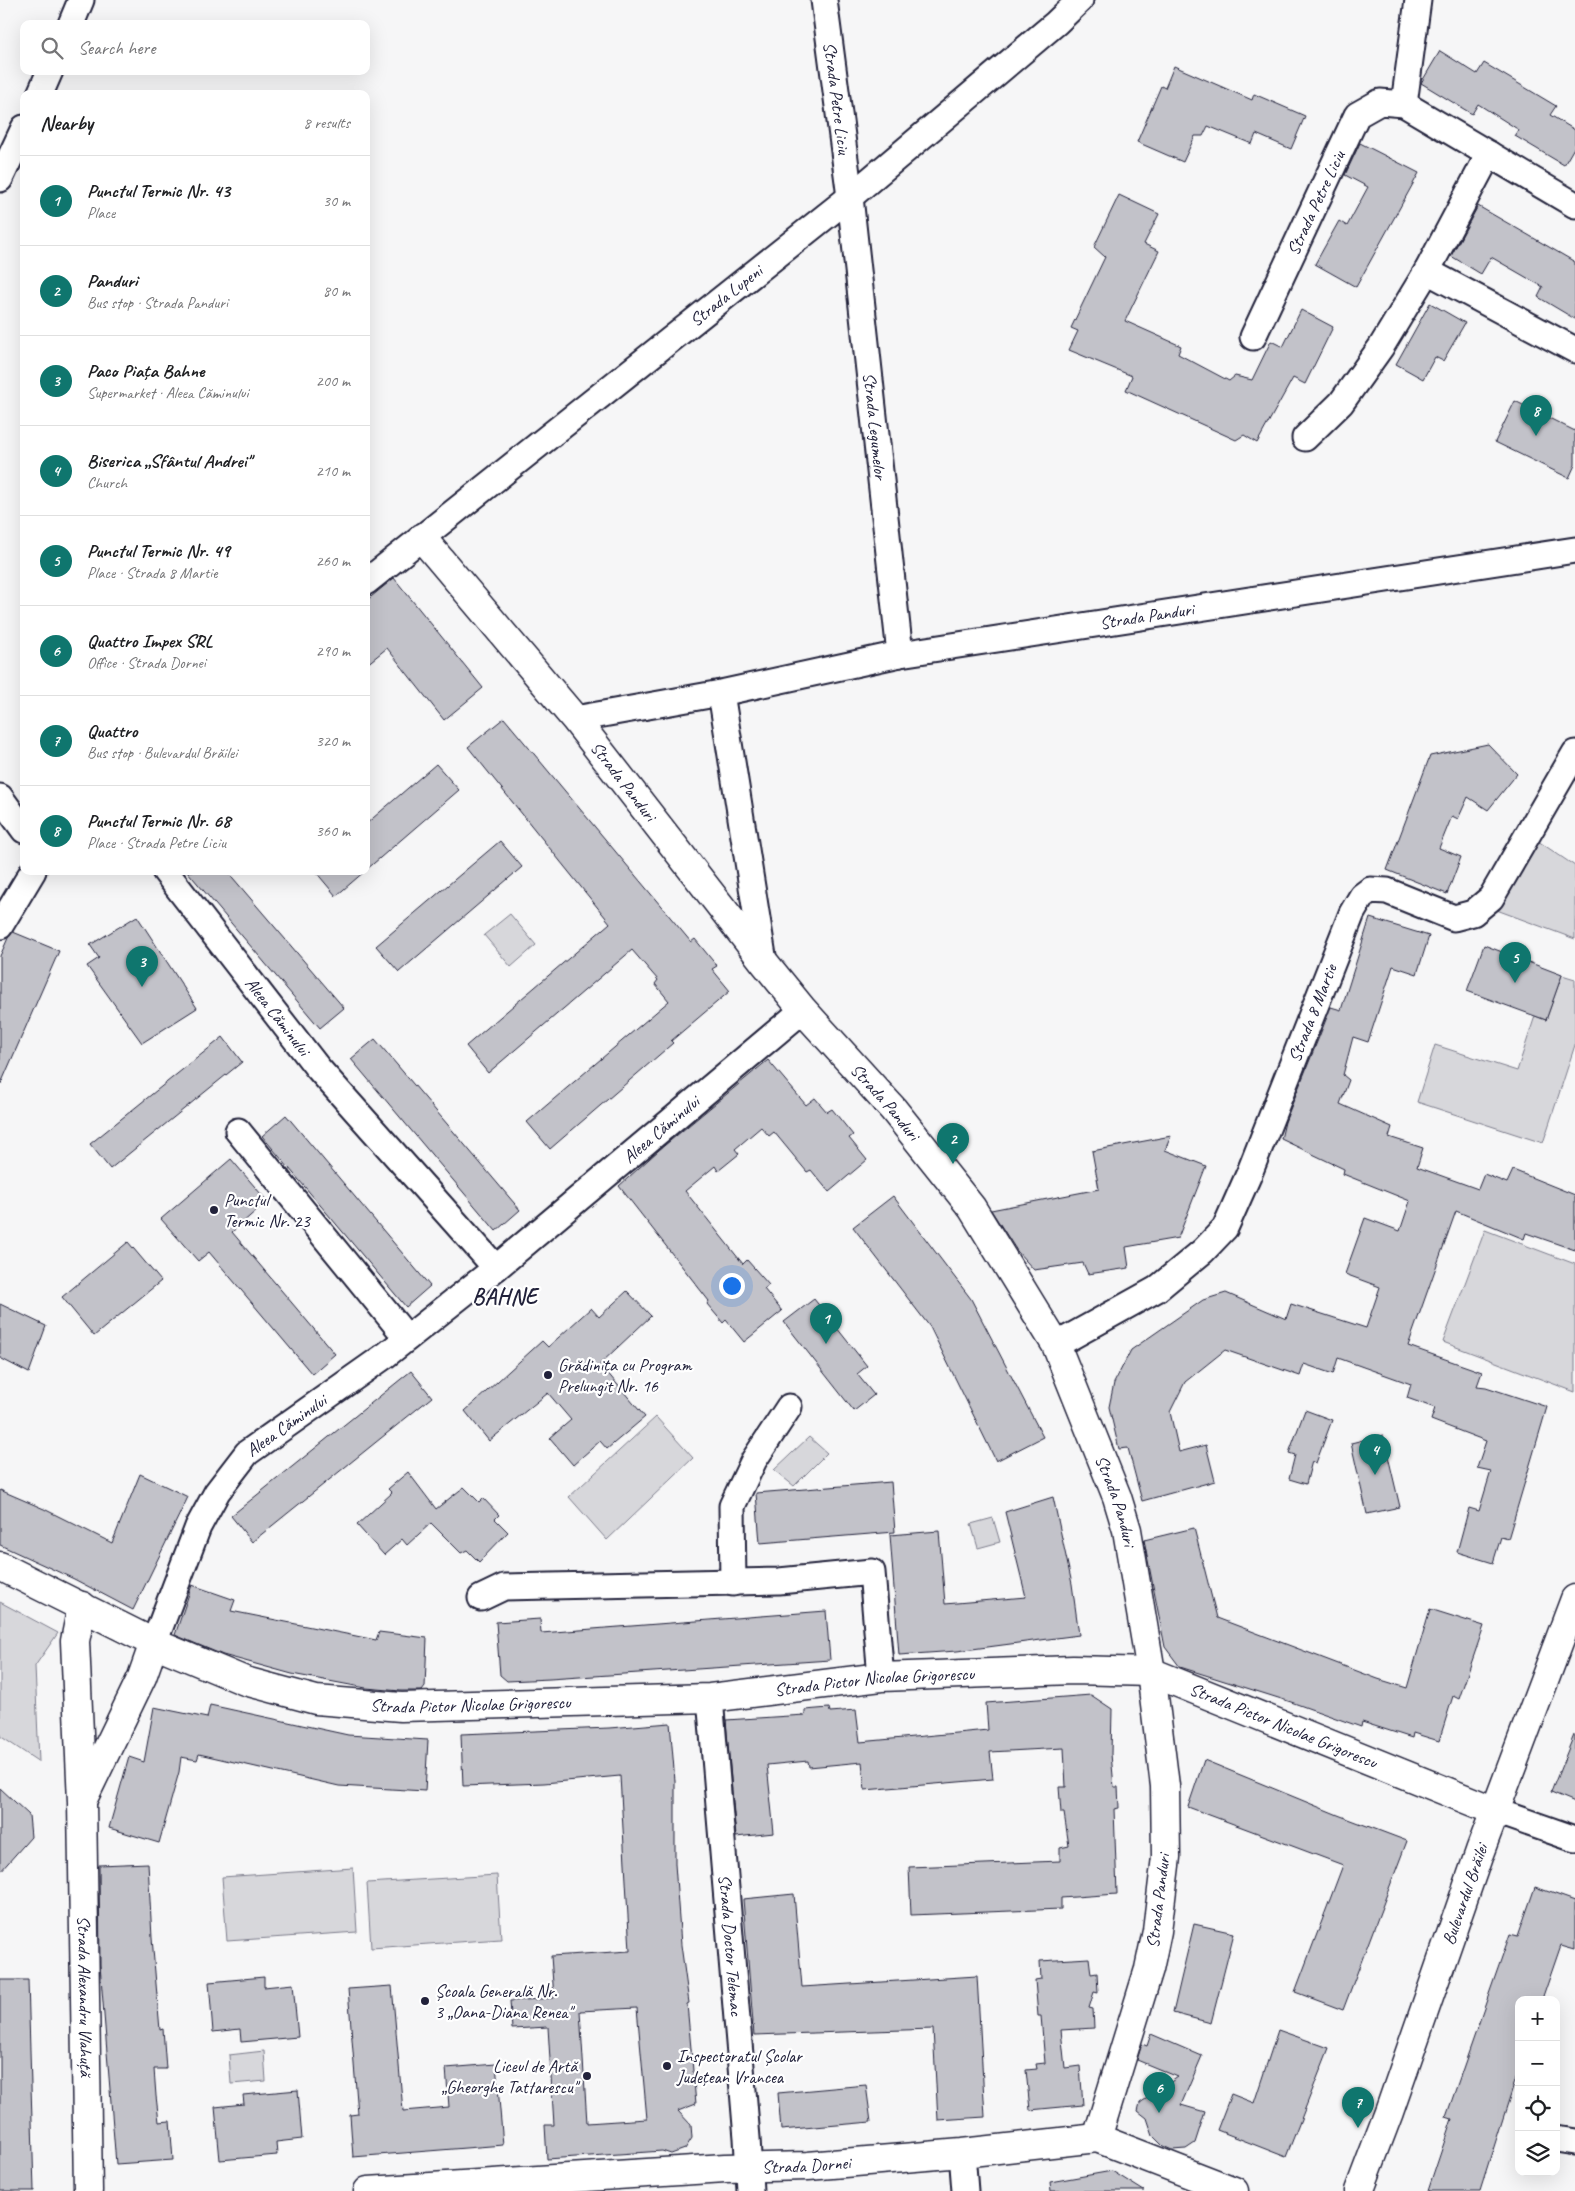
<!DOCTYPE html>
<html lang="en">
<head>
<meta charset="utf-8">
<style>
	body { margin:0; font-family:Caveat,sans-serif; background:#f6f6f6; color:#202124 }
	.controls { position:absolute; right:15px; bottom:15px; display:grid; overflow:hidden; border-radius:10px; box-shadow:0 5px 20px #0002 }
	.controls button { width:45px; height:45px; display:grid; place-items:center; padding:0; border:0; border-bottom:1px solid #e0e0e0; background:#fff; color:#202124; font:25px sans-serif }
	.you { position:absolute; left:731px; top:1285px; width:18px; height:18px; margin:-12px; border:4px solid #fff; border-radius:50%; background:#1a73e8; box-shadow:0 0 0 8px #1a73e833 }
	.badge { display:grid; place-items:center; width:32px; height:32px; border-radius:50%; background:#0f766e; color:#fff; font-size:16px; font-weight:700 }
	.pin { position:absolute; translate:-50% -41px; filter:drop-shadow(0 1px 2px #0008) }
	.pin::after { content:''; position:absolute; top:26px; width:18px; height:15px; background:inherit; clip-path:polygon(0 0,100% 0,50% 100%) }
	.list { margin:0; padding:0; list-style:none }
	h2 { display:flex; justify-content:space-between; align-items:center; height:65px; margin:0; padding:0 20px; font-size:21px }
	h2 small { font-size:16px; font-weight:400; color:#757577 }
	.list li { display:grid; grid-template-columns:32px 1fr auto; gap:15px; align-items:center; box-sizing:border-box; height:90px; padding:0 20px; border-top:1px solid #e0e0e0 }
	.list b { display:block; font-size:19px; white-space:nowrap }
	.list p { margin:0; font-size:16px; white-space:nowrap; color:#757577 }
	.list em { font-size:16px; font-style:normal; color:#757577 }
	.icon { flex:none; width:28px; height:28px; fill:none; stroke:currentColor; stroke-width:2; stroke-linecap:round; stroke-linejoin:round }
	.map { position:relative; flex:none; width:1575px; height:2191px; overflow:hidden }
	.search { position:absolute; background:#fff; box-shadow:0 5px 20px #0002; left:20px; top:20px; width:350px; height:55px; display:flex; align-items:center; gap:12px; box-sizing:border-box; padding:0 18px; border-radius:10px; color:#757577; font-size:19px }
	.panel { position:absolute; background:#fff; box-shadow:0 5px 20px #0002; left:20px; top:90px; width:350px; height:785px; border-radius:10px }
	.map>svg:first-child { display:block }
</style>
</head>
<body>
<div class="map">
<svg width="1575" height="2191" viewBox="0 0 1575 2191">
	<rect width="100%" height="100%" fill="#f6f6f7"/>
	<filter id="ink" filterUnits="userSpaceOnUse"><feTurbulence type="fractalNoise" baseFrequency=".02" numOctaves="2"/><feDisplacementMap in="SourceGraphic" scale="10" xChannelSelector="R" yChannelSelector="G"/><feConvolveMatrix kernelMatrix="1 2 1 2 8 2 1 2 1" color-interpolation-filters="sRGB"/></filter>
	<g filter="url(#ink)">
		<!-- green -->
		<g fill="#d7d7db" stroke="#7c7c8b">
			<polygon points="1532,837 1575,866 1575,939 1494,909"/>
			<polygon points="510,914 536,945 511,967 484,935"/>
			<polygon points="1562,975 1575,979 1575,1045 1543,1143 1417,1102 1435,1045 1517,1071 1535,1016 1546,1020"/>
			<polygon points="1485,1230 1575,1264 1575,1392 1443,1342"/>
			<polygon points="656,1417 693,1458 607,1540 569,1497"/>
			<polygon points="809,1437 827,1453 794,1486 774,1470"/>
			<polygon points="993,1518 1000,1542 978,1548 971,1524"/>
			<polygon points="0,1602 58,1633 35,1666 39,1762 0,1736"/>
			<polygon points="353,1868 357,1932 227,1941 222,1877"/>
			<polygon points="497,1875 501,1939 371,1948 367,1883"/>
			<polygon points="264,2051 266,2081 231,2084 229,2055"/>
		</g>
		<!-- building -->
		<g fill="#c2c2c9" stroke="#22223b" fill-rule="evenodd">
			<polygon points="1440,51 1477,74 1484,63 1556,106 1550,115 1575,130 1575,146 1564,165 1515,136 1519,130 1478,104 1472,114 1421,83"/>
			<polygon points="1174,66 1252,100 1254,94 1305,116 1291,149 1256,134 1252,144 1208,126 1203,136 1195,136 1183,162 1137,142 1161,86 1165,88"/>
			<polygon points="1360,143 1419,173 1356,287 1315,264 1339,221 1347,226 1368,187 1345,175"/>
			<polygon points="1119,195 1159,214 1144,244 1159,251 1125,321 1181,346 1178,354 1229,381 1235,376 1252,380 1271,341 1283,347 1301,310 1333,327 1305,384 1293,378 1257,443 1244,435 1236,440 1126,390 1132,376 1069,350 1078,331 1071,328 1105,257 1094,247"/>
			<polygon points="1478,206 1575,262 1575,319 1538,297 1543,287 1491,257 1481,274 1451,256"/>
			<polygon points="1430,303 1465,323 1443,361 1435,357 1423,379 1396,364"/>
			<polygon points="1515,401 1575,431 1575,465 1569,478 1495,442"/>
			<polygon points="394,578 483,688 444,720 387,648 366,665 366,601"/>
			<polygon points="504,718 691,942 695,939 717,966 712,969 730,991 671,1041 673,1043 550,1149 527,1122 669,1001 655,984 658,980 632,950 488,1073 466,1046 610,923 468,747"/>
			<polygon points="1488,744 1517,774 1488,810 1468,797 1458,819 1452,816 1439,848 1461,857 1447,894 1387,870 1430,756"/>
			<polygon points="436,764 459,790 366,870 366,824"/>
			<polygon points="500,841 522,867 399,972 376,946"/>
			<polygon points="187,871 227,871 344,1008 320,1028"/>
			<polygon points="315,871 365,871 336,896"/>
			<polygon points="137,916 197,1008 142,1043 87,966 99,958 90,945"/>
			<polygon points="1370,918 1429,936 1417,974 1393,966 1368,1042 1353,1037 1343,1075 1349,1080 1340,1104 1392,1127 1389,1137 1423,1148 1417,1167 1478,1189 1484,1174 1507,1183 1513,1170 1575,1195 1575,1250 1526,1233 1524,1239 1456,1211 1408,1346 1482,1372 1477,1386 1486,1387 1547,1407 1508,1539 1501,1537 1493,1563 1457,1552 1469,1508 1479,1511 1491,1471 1477,1468 1486,1441 1431,1420 1435,1408 1407,1398 1411,1384 1338,1358 1333,1374 1304,1364 1300,1376 1225,1350 1185,1382 1170,1412 1179,1452 1206,1445 1215,1481 1142,1501 1128,1448 1119,1449 1109,1407 1114,1383 1131,1350 1203,1300 1226,1293 1286,1319 1291,1304 1366,1328 1380,1287 1345,1274 1365,1218 1400,1231 1410,1201 1343,1174 1344,1169 1281,1139 1285,1122 1331,1007 1341,1010"/>
			<polygon points="13,932 59,951 0,1086 0,956 8,938"/>
			<polygon points="1484,945 1562,975 1546,1020 1467,991"/>
			<polygon points="223,1037 242,1062 110,1169 90,1144"/>
			<polygon points="375,1039 520,1210 496,1231 351,1059"/>
			<polygon points="768,1060 806,1105 815,1098 827,1112 832,1109 853,1135 849,1138 867,1160 829,1192 811,1170 807,1172 774,1132 769,1136 761,1127 735,1149 739,1154 718,1171 715,1166 685,1191 743,1264 747,1260 769,1285 764,1289 782,1311 744,1342 726,1320 723,1323 707,1304 709,1301 619,1186 659,1150"/>
			<polygon points="286,1115 430,1286 406,1307 262,1136"/>
			<polygon points="1171,1136 1165,1150 1206,1166 1178,1238 1126,1247 1129,1268 1088,1274 1083,1263 1034,1270 1017,1251 991,1210 1099,1189 1092,1151"/>
			<polygon points="231,1159 267,1201 232,1232 335,1354 312,1374 209,1252 198,1261 161,1219"/>
			<polygon points="893,1196 971,1299 1043,1437 996,1461 930,1327 853,1227"/>
			<polygon points="128,1242 161,1281 94,1336 62,1297"/>
			<polygon points="627,1291 651,1316 600,1364 645,1417 607,1449 600,1441 573,1465 550,1438 571,1420 548,1393 489,1441 465,1411 542,1341 548,1347 591,1308 599,1317"/>
			<polygon points="814,1299 867,1366 857,1374 874,1395 854,1411 784,1322"/>
			<polygon points="0,1304 46,1326 29,1373 0,1358"/>
			<polygon points="411,1371 432,1397 252,1542 231,1516"/>
			<polygon points="1305,1410 1332,1420 1316,1463 1312,1461 1306,1484 1289,1479 1295,1455 1289,1453"/>
			<polygon points="1383,1435 1400,1507 1367,1514 1351,1443"/>
			<polygon points="408,1472 436,1509 464,1487 479,1502 483,1498 499,1515 495,1519 508,1532 479,1562 467,1550 461,1553 431,1523 407,1545 402,1539 384,1555 357,1525 392,1493 388,1489"/>
			<polygon points="140,1474 188,1497 133,1610 74,1579 0,1545 0,1490 44,1509 112,1543"/>
			<polygon points="891,1482 895,1532 760,1543 756,1493"/>
			<polygon points="1053,1497 1072,1584 1079,1635 957,1651 899,1655 890,1535 939,1531 945,1604 1026,1597 1005,1512"/>
			<polygon points="1194,1528 1217,1618 1378,1679 1407,1688 1430,1609 1484,1626 1459,1699 1453,1696 1439,1741 1413,1733 1412,1738 1362,1722 1361,1727 1291,1702 1180,1667 1165,1647 1144,1540"/>
			<polygon points="192,1585 235,1600 231,1611 376,1640 379,1632 427,1638 425,1687 422,1691 401,1691 366,1688 292,1674 223,1655 175,1635"/>
			<polygon points="826,1611 830,1660 550,1679 507,1681 500,1675 496,1622 540,1619 541,1633"/>
			<polygon points="1091,1695 1112,1709 1111,1754 1114,1787 1118,1787 1119,1808 1114,1809 1117,1894 1061,1898 1061,1909 911,1915 909,1867 1060,1861 1060,1848 1069,1846 1064,1813 1061,1813 1059,1787 1066,1787 1064,1748 990,1752 993,1779 865,1790 862,1762 809,1767 808,1761 767,1765 774,1833 736,1837 726,1720 805,1715 805,1710 829,1708 830,1712 856,1710 860,1742 988,1730 986,1703"/>
			<polygon points="210,1705 348,1735 428,1740 425,1791 339,1786 199,1754 197,1760 181,1757 179,1772 159,1843 109,1828 129,1757 144,1762 154,1707 207,1718"/>
			<path d="M670 1723 675 1781V1864L681 1945 689 2003 687 2004 696 2104 678 2111 691 2125 692 2138 685 2149 671 2154 662 2151 547 2159 545 2125H554L548 2027 512 2029 510 2001 554 1998 551 1956 630 1951 620 1776 544 1783 463 1786 461 1734 609 1728ZM637 2008 647 2119 587 2123 580 2011Z"/>
			<polygon points="1574,1735 1575,1735 1575,1802 1551,1792"/>
			<polygon points="1204,1760 1338,1815 1407,1841 1343,2010 1295,1992 1343,1865 1188,1807"/>
			<polygon points="0,1788 29,1815 31,1837 0,1872"/>
			<polygon points="148,1863 152,1938 160,2030 163,2029 166,2069 154,2069 156,2096 159,2122 170,2121 173,2160 116,2164 100,1965 99,1865"/>
			<polygon points="1535,1887 1575,1901 1575,1949 1561,1945 1542,2000 1519,2000 1519,2068 1480,2191 1428,2191 1452,2119 1446,2117 1510,1934 1518,1936"/>
			<polygon points="794,1894 802,1987 977,1976 985,2117 938,2120 933,2029 754,2035 743,1899"/>
			<polygon points="1194,1924 1234,1933 1211,2023 1173,2013"/>
			<polygon points="1089,1958 1091,1974 1097,1973 1098,1993 1094,1992 1089,2008 1093,2009 1094,2028 1061,2030 1065,2068 1080,2066 1083,2105 1030,2110 1026,2070 1037,2069 1036,2064 1045,2063 1041,2016 1038,2016 1035,1980 1041,1979 1040,1961"/>
			<polygon points="264,1977 264,1987 293,1984 298,2037 241,2042 240,2029 213,2032 209,1982"/>
			<polygon points="0,1980 28,1980 34,2191 0,2191"/>
			<polygon points="392,1986 403,2111 449,2107 446,2068 496,2064 503,2145 353,2157 350,2115 358,2114 348,1989"/>
			<polygon points="1278,2030 1329,2048 1286,2157 1217,2130 1231,2094 1254,2103"/>
			<polygon points="1151,2034 1202,2056 1181,2105 1205,2112 1195,2143 1186,2149 1172,2150 1163,2146 1153,2136 1147,2118 1138,2111 1140,2103 1178,2077 1137,2060 1142,2044 1147,2046"/>
			<polygon points="866,2085 871,2122 781,2130 778,2093"/>
			<polygon points="298,2090 302,2139 276,2142 277,2155 220,2160 215,2107 244,2104 243,2095"/>
			<polygon points="1112,2171 1144,2191 1051,2191 1050,2182"/>
		</g>
		<g fill="none" stroke-linecap="round" stroke-linejoin="round">
			<defs>
				<g id="minor">
					<path id="s1" d="M824 0 850 197 900 654"/>
					<polyline points="71,24 81,0"/>
					<polyline points="40,94 50,71"/>
					<polyline points="1404,104 1418,0"/>
					<polyline points="0,179 24,128"/>
					<polyline points="1427,271 1575,350"/>
					<path id="s2" d="M1253 337 1357 115 1380 102 1404 104 1575 205"/>
					<polyline points="1305,438 1341,403 1381,347 1427,271 1489,154"/>
					<path id="s3" d="M366 582 850 197 1056 23 1080 0"/>
					<polyline points="721,693 764,962"/>
					<path id="s4" d="M575 719 721 693 900 654 1575 550"/>
					<polyline points="0,797 24,830"/>
					<path id="s5" d="M165 871 317 1067 496 1268"/>
					<polyline points="0,926 33,871"/>
					<polyline points="238,1131 407,1338"/>
					<path id="s6" d="M1056 1345 1157 1289 1203 1251 1225 1228 1249 1174 1352 913 1362 896 1370 890 1387 891 1454 918 1473 913 1491 898 1575 753"/>
					<polyline points="733,1583 732,1506 754,1460 789,1407"/>
					<polyline points="481,1598 504,1587 779,1581 872,1572 881,1677"/>
					<path id="s7" d="M154 1643 198 1527 217 1492 247 1453 386 1355 496 1268 803 1010"/>
					<path id="s8" d="M710 1698 747 2138 750 2191"/>
					<polyline points="1495,1811 1575,1839"/>
					<polyline points="1556,2139 1575,2142"/>
					<polyline points="962,2153 965,2191"/>
				</g>
				<g id="tertiary">
					<path id="s9" d="M422 538 575 719 764 962 803 1010 893 1109 972 1208 1056 1345 1117 1497 1127 1530 1151 1672 1165 1786 1166 1857 1157 1931 1149 1969 1097 2138"/>
					<path id="s10" d="M0 1566 154 1643 245 1681 316 1700 401 1707 710 1698 881 1677 1073 1670 1151 1672 1495 1811"/>
					<path id="s11" d="M82 1606 75 1641 82 1802 88 2191"/>
					<polyline points="83,1799 142,1677 154,1643"/>
					<path id="s12" d="M368 2191 725 2168 808 2166 962 2153 1097 2138 1234 2191"/>
				</g>
				<g id="primary">
					<path id="s13" d="M1359 2191 1389 2112 1480 1851 1575 1599"/>
				</g>
			</defs>
			<!-- minor casing -->
			<use href="#minor" stroke="#22223b" stroke-width="29"/>
			<!-- tertiary casing -->
			<use href="#tertiary" stroke="#22223b" stroke-width="31"/>
			<!-- primary casing -->
			<use href="#primary" stroke="#22223b" stroke-width="31"/>
			<!-- minor -->
			<use href="#minor" stroke="#fff" stroke-width="25"/>
			<!-- tertiary -->
			<use href="#tertiary" stroke="#fff" stroke-width="28"/>
			<!-- primary -->
			<use href="#primary" stroke="#fff" stroke-width="28"/>
		</g>
	</g>
	<!-- markers -->
	<g fill="#22223b" stroke="#fff" stroke-width="2">
		<circle cx="214" cy="1210" r="5"/>
		<circle cx="548" cy="1375" r="5"/>
		<circle cx="425" cy="2001" r="5"/>
		<circle cx="667" cy="2066" r="5"/>
		<circle cx="587" cy="2076" r="5"/>
	</g>
	<g text-anchor="middle" dominant-baseline="central" stroke-width="4.5" stroke-linejoin="round" paint-order="stroke">
		<!-- street labels -->
		<g font-size="18" fill="#22223b" stroke="#fff">
			<text stroke="none"><textPath href="#s1" startOffset="99">Strada Petre Liciu</textPath></text>
			<text stroke="none"><textPath href="#s2" startOffset="148">Strada Petre Liciu</textPath></text>
			<text stroke="none"><textPath href="#s3" startOffset="460">Strada Lupeni</textPath></text>
			<text stroke="none"><textPath href="#s1" startOffset="429">Strada Legumelor</textPath></text>
			<text stroke="none"><textPath href="#s4" startOffset="581">Strada Panduri</textPath></text>
			<text stroke="none"><textPath href="#s9" startOffset="316">Strada Panduri</textPath></text>
			<text stroke="none"><textPath href="#s6" startOffset="439">Strada 8 Martie</textPath></text>
			<text stroke="none"><textPath href="#s5" startOffset="184">Aleea Căminului</textPath></text>
			<text stroke="none"><textPath href="#s9" startOffset="730">Strada Panduri</textPath></text>
			<text stroke="none"><textPath href="#s7" startOffset="739">Aleea Căminului</textPath></text>
			<text stroke="none"><textPath href="#s7" startOffset="261">Aleea Căminului</textPath></text>
			<text stroke="none"><textPath href="#s9" startOffset="1195">Strada Panduri</textPath></text>
			<text stroke="none"><textPath href="#s10" startOffset="904">Strada Pictor Nicolae Grigorescu</textPath></text>
			<text stroke="none"><textPath href="#s10" startOffset="499">Strada Pictor Nicolae Grigorescu</textPath></text>
			<text stroke="none"><textPath href="#s10" startOffset="1324">Strada Pictor Nicolae Grigorescu</textPath></text>
			<text stroke="none"><textPath href="#s13" startOffset="315">Bulevardul Brăilei</textPath></text>
			<text transform="translate(1158 1901) rotate(-83)">Strada Panduri</text>
			<text stroke="none"><textPath href="#s8" startOffset="248">Strada Doctor Telemac</textPath></text>
			<text stroke="none"><textPath href="#s11" startOffset="391">Strada Alexandru Vlahuță</textPath></text>
			<text stroke="none"><textPath href="#s12" startOffset="439">Strada Dornei</textPath></text>
		</g>
		<!-- poi labels -->
		<g font-size="18" fill="#22223b" stroke="#fff" text-anchor="start">
			<text x="224" y="1200">Punctul<tspan x="224" dy="21">Termic Nr. 23</tspan></text>
			<text x="558" y="1365">Grădinița cu Program<tspan x="558" dy="21">Prelungit Nr. 16</tspan></text>
			<text x="435" y="1991">Școala Generală Nr.<tspan x="435" dy="21">3 „Oana-Diana Renea"</tspan></text>
			<text x="677" y="2056">Inspectoratul Școlar<tspan x="677" dy="21">Județean Vrancea</tspan></text>
			<text x="577" y="2066" text-anchor="end">Liceul de Artă<tspan x="577" dy="21">„Gheorghe Tattarescu"</tspan></text>
		</g>
		<!-- district labels -->
		<g font-size="22" font-weight="bold" letter-spacing="1" fill="#22223b" stroke="#fff">
			<text x="505" y="1297">BAHNE</text>
		</g>
	</g>
</svg>
<div class="controls">
<button>+</button>
<button>−</button>
<button><svg class="icon" aria-label="locate" viewBox="0 0 24 24"><circle cx="12" cy="12" r="6"/><path d="M12 2v4M12 18v4M2 12h4M18 12h4"/></svg></button>
<button><svg class="icon" aria-label="layers" viewBox="0 0 24 24"><path d="M12 4l9 5-9 5-9-5zM3 14l9 5 9-5"/></svg></button>
</div>
<div class="you"></div>
<div class="pin badge" style="left:826px;top:1344px">1</div>
<div class="pin badge" style="left:953px;top:1164px">2</div>
<div class="pin badge" style="left:142px;top:987px">3</div>
<div class="pin badge" style="left:1375px;top:1475px">4</div>
<div class="pin badge" style="left:1515px;top:983px">5</div>
<div class="pin badge" style="left:1159px;top:2113px">6</div>
<div class="pin badge" style="left:1358px;top:2128px">7</div>
<div class="pin badge" style="left:1536px;top:436px">8</div>
<div class="search"><svg class="icon" aria-label="search" viewBox="0 0 24 24"><circle cx="10" cy="10" r="6"/><path d="M15 15l6 6"/></svg>Search here</div>
<section class="panel">
<h2>Nearby<small>8 results</small></h2>
<ul class="list">
<li><span class="badge">1</span><div><b>Punctul Termic Nr. 43</b><p>Place</p></div><em>30 m</em></li>
<li><span class="badge">2</span><div><b>Panduri</b><p>Bus stop · Strada Panduri</p></div><em>80 m</em></li>
<li><span class="badge">3</span><div><b>Paco Piața Bahne</b><p>Supermarket · Aleea Căminului</p></div><em>200 m</em></li>
<li><span class="badge">4</span><div><b>Biserica „Sfântul Andrei&quot;</b><p>Church</p></div><em>210 m</em></li>
<li><span class="badge">5</span><div><b>Punctul Termic Nr. 49</b><p>Place · Strada 8 Martie</p></div><em>260 m</em></li>
<li><span class="badge">6</span><div><b>Quattro Impex SRL</b><p>Office · Strada Dornei</p></div><em>290 m</em></li>
<li><span class="badge">7</span><div><b>Quattro</b><p>Bus stop · Bulevardul Brăilei</p></div><em>320 m</em></li>
<li><span class="badge">8</span><div><b>Punctul Termic Nr. 68</b><p>Place · Strada Petre Liciu</p></div><em>360 m</em></li>
</ul>
</section>
</div>
</body>
</html>
